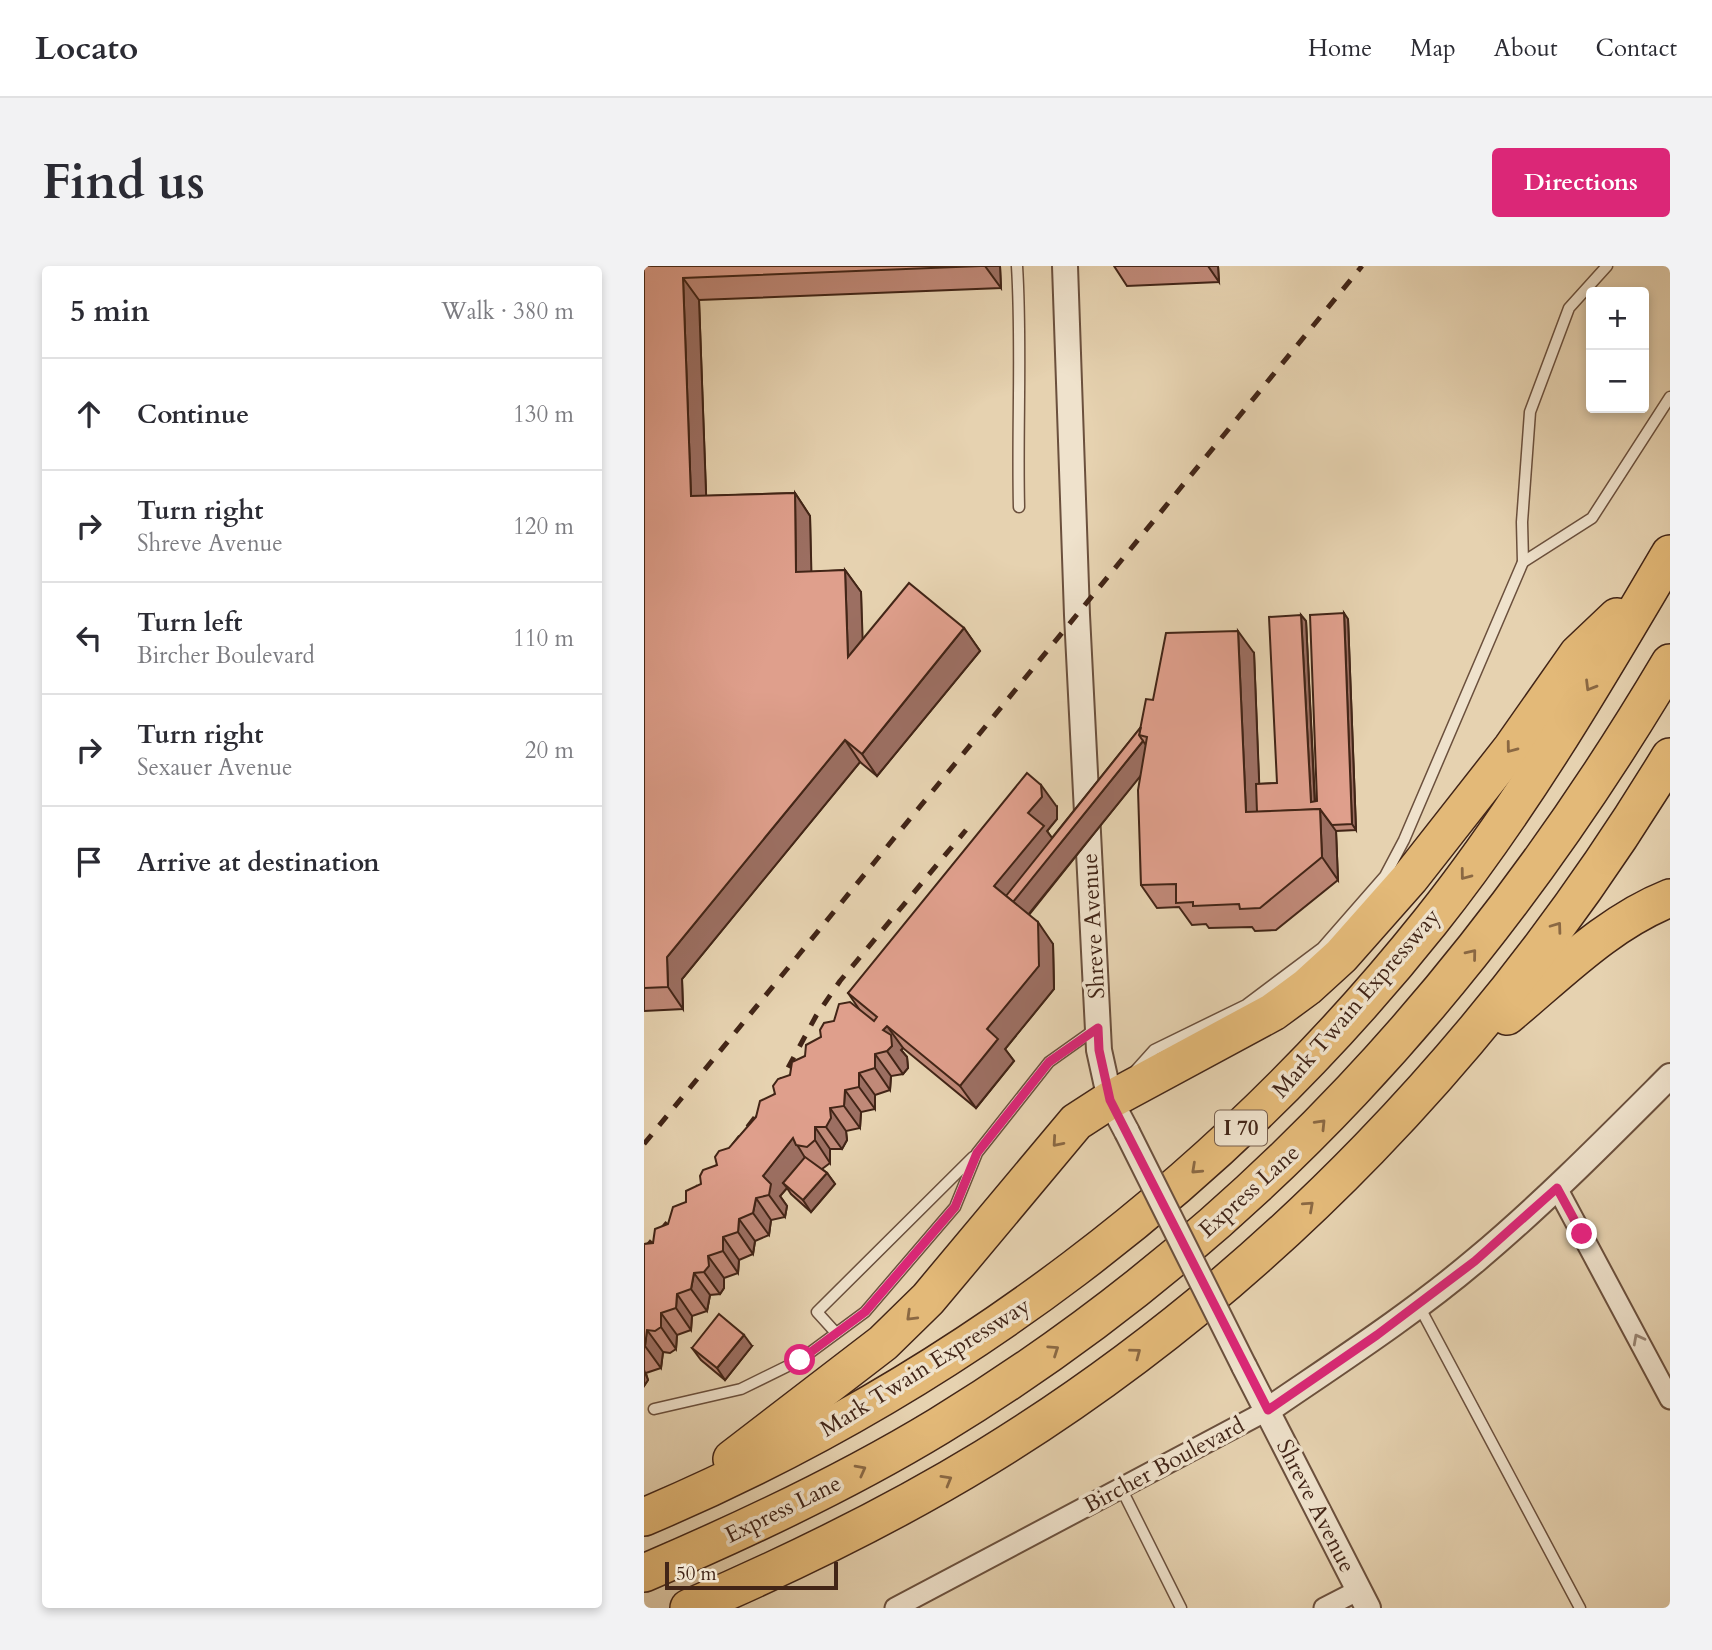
<!DOCTYPE html>
<html lang="en">
<head>
<meta charset="utf-8">
<style>
	body { margin:0; font-family:Cardo,serif; background:#f2f2f3; color:#2b2b33 }
	.controls { position:absolute; right:21px; top:21px; display:grid; overflow:hidden; border-radius:7px; box-shadow:0 4px 10px #0003 }
	.controls button { width:63px; height:63px; display:grid; place-items:center; padding:0; border:0; border-bottom:2px solid #e1e1e2; background:#fff; color:#2b2b33; font:35px sans-serif }
	.scale { position:absolute; left:21px; bottom:18px; width:173px; box-sizing:border-box; padding-left:7px; border:4px solid #422517; border-top:0; font-size:19px; line-height:24px; white-space:nowrap; color:#422517; -webkit-text-stroke:5px #efe2cc; paint-order:stroke }
	.stop { position:absolute; width:21px; height:21px; margin:-16px; border:5px solid #db2777; border-radius:50%; background:#fff }
	.stop.end { background:#db2777; border-color:#fff; box-shadow:0 2px 7px #0008 }
	.list { margin:0; padding:0; list-style:none }
	h2 { display:flex; justify-content:space-between; align-items:center; height:91px; margin:0; padding:0 28px; font-size:30px }
	h2 small { font-size:23px; font-weight:400; color:#7c7c81 }
	.list li { display:grid; grid-template-columns:46px 1fr auto; gap:21px; align-items:center; box-sizing:border-box; height:112px; padding:0 28px; border-top:2px solid #e1e1e2 }
	.list b { display:block; font-size:26px; white-space:nowrap }
	.list p { margin:0; font-size:23px; white-space:nowrap; color:#7c7c81 }
	.list em { font-size:23px; font-style:normal; color:#7c7c81 }
	.icon { flex:none; width:38px; height:38px; fill:none; stroke:currentColor; stroke-width:2; stroke-linecap:round; stroke-linejoin:round }
	.map { position:relative; flex:none; width:1026px; height:1342px; overflow:hidden; border-radius:7px }
	header { display:flex; align-items:center; gap:42px; box-sizing:border-box; height:98px; padding:0 35px; background:#fff; border-bottom:2px solid #e1e1e2 }
	header strong { font-size:33px }
	nav { display:flex; gap:38px; margin-inline-start:auto; font-size:24px }
	.intro { display:flex; align-items:center; justify-content:space-between; box-sizing:border-box; height:168px; padding:0 42px }
	h1 { margin:0; font-size:49px }
	.button { padding:18px 32px; border-radius:7px; background:#db2777; color:#fff; font-size:24px; font-weight:700 }
	main { display:flex; gap:42px; padding:0 42px }
	aside { flex:1; background:#fff; border-radius:7px; box-shadow:0 4px 10px #0003 }
	.map>svg:first-child { display:block }
</style>
</head>
<body>
<header>
<strong>Locato</strong>
<nav><a>Home</a><a>Map</a><a>About</a><a>Contact</a></nav>
</header>
<div class="intro"><h1>Find us</h1><a class="button">Directions</a></div>
<main>
<aside>
<h2>5 min<small>Walk · 380 m</small></h2>
<ul class="list">
<li><svg class="icon" aria-label="ahead" viewBox="0 0 24 24"><path d="M12 20V5M6 11l6-6 6 6"/></svg><div><b>Continue</b></div><em>130 m</em></li>
<li><svg class="icon" aria-label="right" viewBox="0 0 24 24"><path d="M7 20v-9h11M14 6l5 5-5 5"/></svg><div><b>Turn right</b><p>Shreve Avenue</p></div><em>120 m</em></li>
<li><svg class="icon" aria-label="left" viewBox="0 0 24 24"><path d="M17 20v-9H6M10 6l-5 5 5 5"/></svg><div><b>Turn left</b><p>Bircher Boulevard</p></div><em>110 m</em></li>
<li><svg class="icon" aria-label="right" viewBox="0 0 24 24"><path d="M7 20v-9h11M14 6l5 5-5 5"/></svg><div><b>Turn right</b><p>Sexauer Avenue</p></div><em>20 m</em></li>
<li><svg class="icon" aria-label="arrive" viewBox="0 0 24 24"><path d="M6 21V4h12l-3 4 3 4H6"/></svg><div><b>Arrive at destination</b></div></li>
</ul>
</aside>
<div class="map">
<svg width="1026" height="1342" viewBox="0 0 1026 1342">
	<rect width="100%" height="100%" fill="#e6d2b0"/>
	<filter id="stains"><feTurbulence type="fractalNoise" baseFrequency=".00286" numOctaves="4"/><feColorMatrix values="0 0 0 0 .2 0 0 0 0 .09 0 0 0 0 .02 0 0 0 .5 -.17"/></filter>
	<radialGradient id="worn" r=".72"><stop offset=".6" stop-color="#630" stop-opacity="0"/><stop offset="1" stop-color="#630" stop-opacity=".3"/></radialGradient>
	<g fill="none" stroke-linecap="round" stroke-linejoin="round">
		<defs>
			<g id="service">
				<path d="M373 0C378 80 373 161 375 241"/>
				<polyline points="879,296 948,252 1026,131"/>
				<polyline points="492,804 510,784 602,739 678,682 741,610 760,574 879,296 878,256 886,146 925,42 963,0"/>
				<polyline points="775,1040 936,1342"/>
				<polyline points="192,1067 173,1046 329,891"/>
				<polyline points="10,1143 97,1123 156,1094 221,1046 311,941 333,887 405,796 450,764"/>
				<polyline points="477,1222 537,1342"/>
			</g>
			<g id="minor">
				<polyline points="913,922 1026,1133"/>
				<polyline points="251,1342 624,1144"/>
				<polyline points="680,1342 715,1324"/>
			</g>
			<g id="tertiary">
				<polyline points="421,0 433,349 455,784 466,834 483,866"/>
				<polyline points="600,1100 724,1342"/>
				<path d="M624 1144C694 1096 767 1049 832 994 900 937 963 873 1026 810"/>
			</g>
			<g id="motorway">
				<path d="M863 750C915 707 963 657 1026 632"/>
				<polyline points="88,1193 239,1077 284,1033 432,856 466,834 629,746 663,721 697,690 766,612 868,482 934,388 973,351"/>
				<path d="M0 1251C307 1121 578 917 786 656 877 542 952 414 1026 288"/>
				<path d="M0 1307C101 1264 201 1217 295 1160 607 970 841 709 1026 397"/>
				<path d="M45 1342C147 1298 246 1250 341 1192 622 1020 856 772 1026 491"/>
			</g>
		</defs>
		<!-- service casing -->
		<use href="#service" stroke="#6b503d" stroke-width="13"/>
		<!-- minor casing -->
		<use href="#minor" stroke="#6b503d" stroke-width="23"/>
		<!-- tertiary casing -->
		<use href="#tertiary" stroke="#6b503d" stroke-width="28"/>
		<!-- motorway casing -->
		<use href="#motorway" stroke="#422517" stroke-width="40"/>
		<!-- service -->
		<use href="#service" stroke="#efe2cc" stroke-width="10"/>
		<!-- minor -->
		<use href="#minor" stroke="#efe2cc" stroke-width="19"/>
		<!-- tertiary -->
		<use href="#tertiary" stroke="#efe2cc" stroke-width="24"/>
		<!-- motorway -->
		<use href="#motorway" stroke="#e3b978" stroke-width="37"/>
		<!-- rail -->
		<g stroke="#422517" stroke-width="5" stroke-dasharray="12 12" stroke-linecap="butt">
			<polyline points="0,878 718,0"/>
			<polyline points="89,880 132,824 172,750 196,715 322,564"/>
			<polyline points="0,984 71,901"/>
		</g>
		<defs>
			<polyline id="tertiary-bridge" points="483,866 600,1100"/>
		</defs>
		<!-- tertiary-bridge casing -->
		<use href="#tertiary-bridge" stroke="#6b503d" stroke-width="28" stroke-linecap="butt"/>
		<!-- tertiary-bridge -->
		<use href="#tertiary-bridge" stroke="#efe2cc" stroke-width="24"/>
	</g>
	<!-- wall -->
	<g fill="#c08978" stroke="#422517" stroke-width="2">
		<polygon points="0,0 356,0 357,22 55,34 62,230 151,227 166,250 167,306 201,304 217,326 218,374 320,362 336,385 233,510 216,496 38,713 39,743 0,745"/>
		<polygon points="470,0 574,0 575,16 483,20"/>
		<polygon points="704,353 712,564 692,565 694,614 632,664 611,665 608,661 565,662 562,658 548,659 535,641 513,642 497,619 496,510 385,649 409,678 410,723 361,783 370,795 332,842 259,782 257,784 263,791 264,802 259,808 247,810 246,824 231,829 231,843 217,846 216,862 202,865 203,874 198,883 186,883 186,897 178,903 183,907 191,918 167,946 147,928 143,922 136,930 143,940 141,951 127,954 125,969 111,975 109,988 95,994 94,1007 80,1012 80,1022 76,1028 66,1029 63,1045 48,1050 47,1064 33,1069 32,1083 26,1087 19,1086 17,1102 2,1107 4,1114 0,1120 0,978 9,977 190,755 215,743 204,727 413,541 413,553 403,565 408,572 497,461 509,434 610,387 615,518 633,517 662,355 671,535 673,535"/>
		<polygon points="108,1080 81,1114 57,1094 48,1082"/>
	</g>
	<!-- shaded-wall -->
	<g fill="#9c6f62" stroke="#422517" stroke-width="2">
		<polygon points="341,0 356,0 357,22"/>
		<polygon points="564,0 574,0 575,16"/>
		<polygon points="39,12 55,34 63,253 47,230"/>
		<polygon points="151,227 166,250 168,329 152,306"/>
		<polygon points="201,304 217,326 220,413 204,391"/>
		<polygon points="700,347 704,353 712,564 708,558"/>
		<polygon points="657,349 662,355 671,542 667,536"/>
		<polygon points="320,362 336,385 233,510 218,488"/>
		<polygon points="594,365 610,387 617,562 602,546"/>
		<polygon points="201,474 216,496 38,713 39,743 24,721 23,691"/>
		<polygon points="499,475 511,492 380,654 350,620 397,519 413,541 413,553 403,565 414,580"/>
		<polygon points="676,543 692,565 694,614 678,591"/>
		<polygon points="394,656 409,678 410,723 361,783 370,795 332,842 316,820"/>
		<polygon points="243,760 259,782 257,784 263,791 264,802 259,808 243,785 239,764"/>
		<polygon points="231,788 247,810 246,824 231,802"/>
		<polygon points="215,807 231,829 231,843 215,821"/>
		<polygon points="201,824 217,846 216,862 200,840"/>
		<polygon points="186,842 202,865 203,874 198,883 182,861"/>
		<polygon points="171,861 186,883 186,897 171,874"/>
		<polygon points="149,872 163,895 139,917 143,922 136,930 143,940 141,951 125,929 119,910"/>
		<polygon points="183,907 191,918 167,946 159,934"/>
		<polygon points="112,932 127,954 125,969 109,947"/>
		<polygon points="95,953 111,975 109,988 94,966"/>
		<polygon points="79,971 95,994 94,1007 79,985"/>
		<polygon points="64,990 80,1012 80,1022 76,1028 60,1006"/>
		<polygon points="50,1007 66,1029 63,1045 47,1023"/>
		<polygon points="33,1028 48,1050 47,1064 32,1042"/>
		<polygon points="17,1047 33,1069 32,1083 17,1061"/>
		<polygon points="3,1064 19,1086 17,1102 1,1080"/>
		<polygon points="100,1069 108,1080 81,1114 73,1102"/>
		<polygon points="0,1104 4,1114 0,1120"/>
	</g>
	<!-- building -->
	<g fill="#df9f8c" stroke="#422517" stroke-width="2">
		<polygon points="0,0 337,0 39,12 47,230 151,227 152,306 201,304 204,391 265,317 320,362 218,488 201,474 23,691 24,721 0,722"/>
		<polygon points="700,347 708,558 688,559 676,543 613,546 612,518 633,517 625,351 657,349 667,536 673,535 666,349"/>
		<polygon points="594,365 602,546 676,543 678,591 616,642 596,643 595,638 549,640 549,636 532,637 532,618 497,619 494,524 503,471 495,469 502,433 509,434 522,367"/>
		<polygon points="497,461 495,469 499,475 369,636 362,630"/>
		<polygon points="383,507 397,519 398,531 384,547 400,560 350,620 394,656 395,700 343,763 354,773 316,820 243,760 239,764 247,769 248,780 243,785 231,788 231,802 215,807 215,821 201,824 200,840 186,842 187,852 182,861 171,861 171,874 163,881 152,879 149,872 119,910 127,918 125,929 112,932 109,947 95,953 94,966 79,971 79,985 64,990 65,1000 60,1006 50,1007 47,1023 33,1028 32,1042 17,1047 17,1061 11,1065 3,1064 1,1080 0,1080 0,978 9,977 11,963 24,958 29,941 42,936 42,925 57,918 56,910 59,904 73,899 71,891 75,885 85,882 112,851 116,835 131,828 129,820 134,813 146,809 148,796 161,790 162,779 177,771 176,764 180,757 190,755 195,738 206,736 230,755 233,751 204,727"/>
		<polygon points="161,891 183,907 159,934 139,917"/>
		<polygon points="75,1048 100,1069 73,1102 48,1082"/>
	</g>
	<!-- one-way arrows -->
	<defs><path id="oneway-chevron" d="M-2-3.5L2.5 0L-2 3.5" fill="none" stroke-width="1.6" stroke-linecap="round" stroke-linejoin="round" transform="scale(1.75)"/></defs>
	<g stroke="#8a6843">
		<use href="#oneway-chevron" transform="translate(946 420) rotate(121)"/>
		<use href="#oneway-chevron" transform="translate(867 482) rotate(127)"/>
		<use href="#oneway-chevron" transform="translate(821 609) rotate(127)"/>
		<use href="#oneway-chevron" transform="translate(913 661) rotate(-54)"/>
		<use href="#oneway-chevron" transform="translate(828 688) rotate(-51)"/>
		<use href="#oneway-chevron" transform="translate(677 858) rotate(-46)"/>
		<use href="#oneway-chevron" transform="translate(413 876) rotate(131)"/>
		<use href="#oneway-chevron" transform="translate(552 903) rotate(137)"/>
		<use href="#oneway-chevron" transform="translate(665 940) rotate(-42)"/>
		<use href="#oneway-chevron" transform="translate(267 1050) rotate(136)"/>
		<use href="#oneway-chevron" transform="translate(410 1084) rotate(-34)"/>
		<use href="#oneway-chevron" transform="translate(492 1087) rotate(-37)"/>
		<use href="#oneway-chevron" transform="translate(217 1204) rotate(-28)"/>
		<use href="#oneway-chevron" transform="translate(303 1214) rotate(-30)"/>
	</g>
	<use stroke="#988472" href="#oneway-chevron" transform="translate(994 1073) rotate(-118)"/>
	<g fill="none" stroke-linecap="round" stroke-linejoin="round">
		<!-- route -->
		<polyline stroke="#db2777" stroke-width="9" points="156,1094 221,1046 311,941 333,887 405,796 454,762 455,784 466,834 624,1144 733,1069 831,995 913,922 938,968"/>
	</g>
	<g text-anchor="middle" dominant-baseline="central" stroke-width="7" stroke-linejoin="round" paint-order="stroke">
		<!-- shield labels -->
		<rect fill="#efe2cc" stroke="#765e4d" stroke-width="2" x="571" y="844.5" width="52" height="35" rx="5"/>
		<g font-size="21" font-weight="bold" fill="#422517">
			<text x="597" y="862">I 70</text>
		</g>
		<!-- street labels -->
		<g font-size="23" fill="#422517" stroke="#efe2cc">
			<text transform="translate(449 660) rotate(-93)">Shreve Avenue</text>
			<text transform="translate(712 737) rotate(-49)">Mark Twain Expressway</text>
			<text transform="translate(605 925) rotate(-42)">Express Lane</text>
			<text transform="translate(281 1101) rotate(-32)">Mark Twain Expressway</text>
			<text transform="translate(520 1199) rotate(-28)">Bircher Boulevard</text>
			<text transform="translate(672 1240) rotate(63)">Shreve Avenue</text>
			<text transform="translate(139 1243) rotate(-26)">Express Lane</text>
		</g>
	</g>
	<rect width="100%" height="100%" filter="url(#stains)"/>
	<rect width="100%" height="100%" fill="url(#worn)"/>
</svg>
<div class="controls">
<button>+</button>
<button>−</button>
</div>
<div class="scale">50 m</div>
<div class="stop" style="left:156px;top:1094px"></div>
<div class="stop end" style="left:938px;top:968px"></div>
</div>
</main>
</body>
</html>
